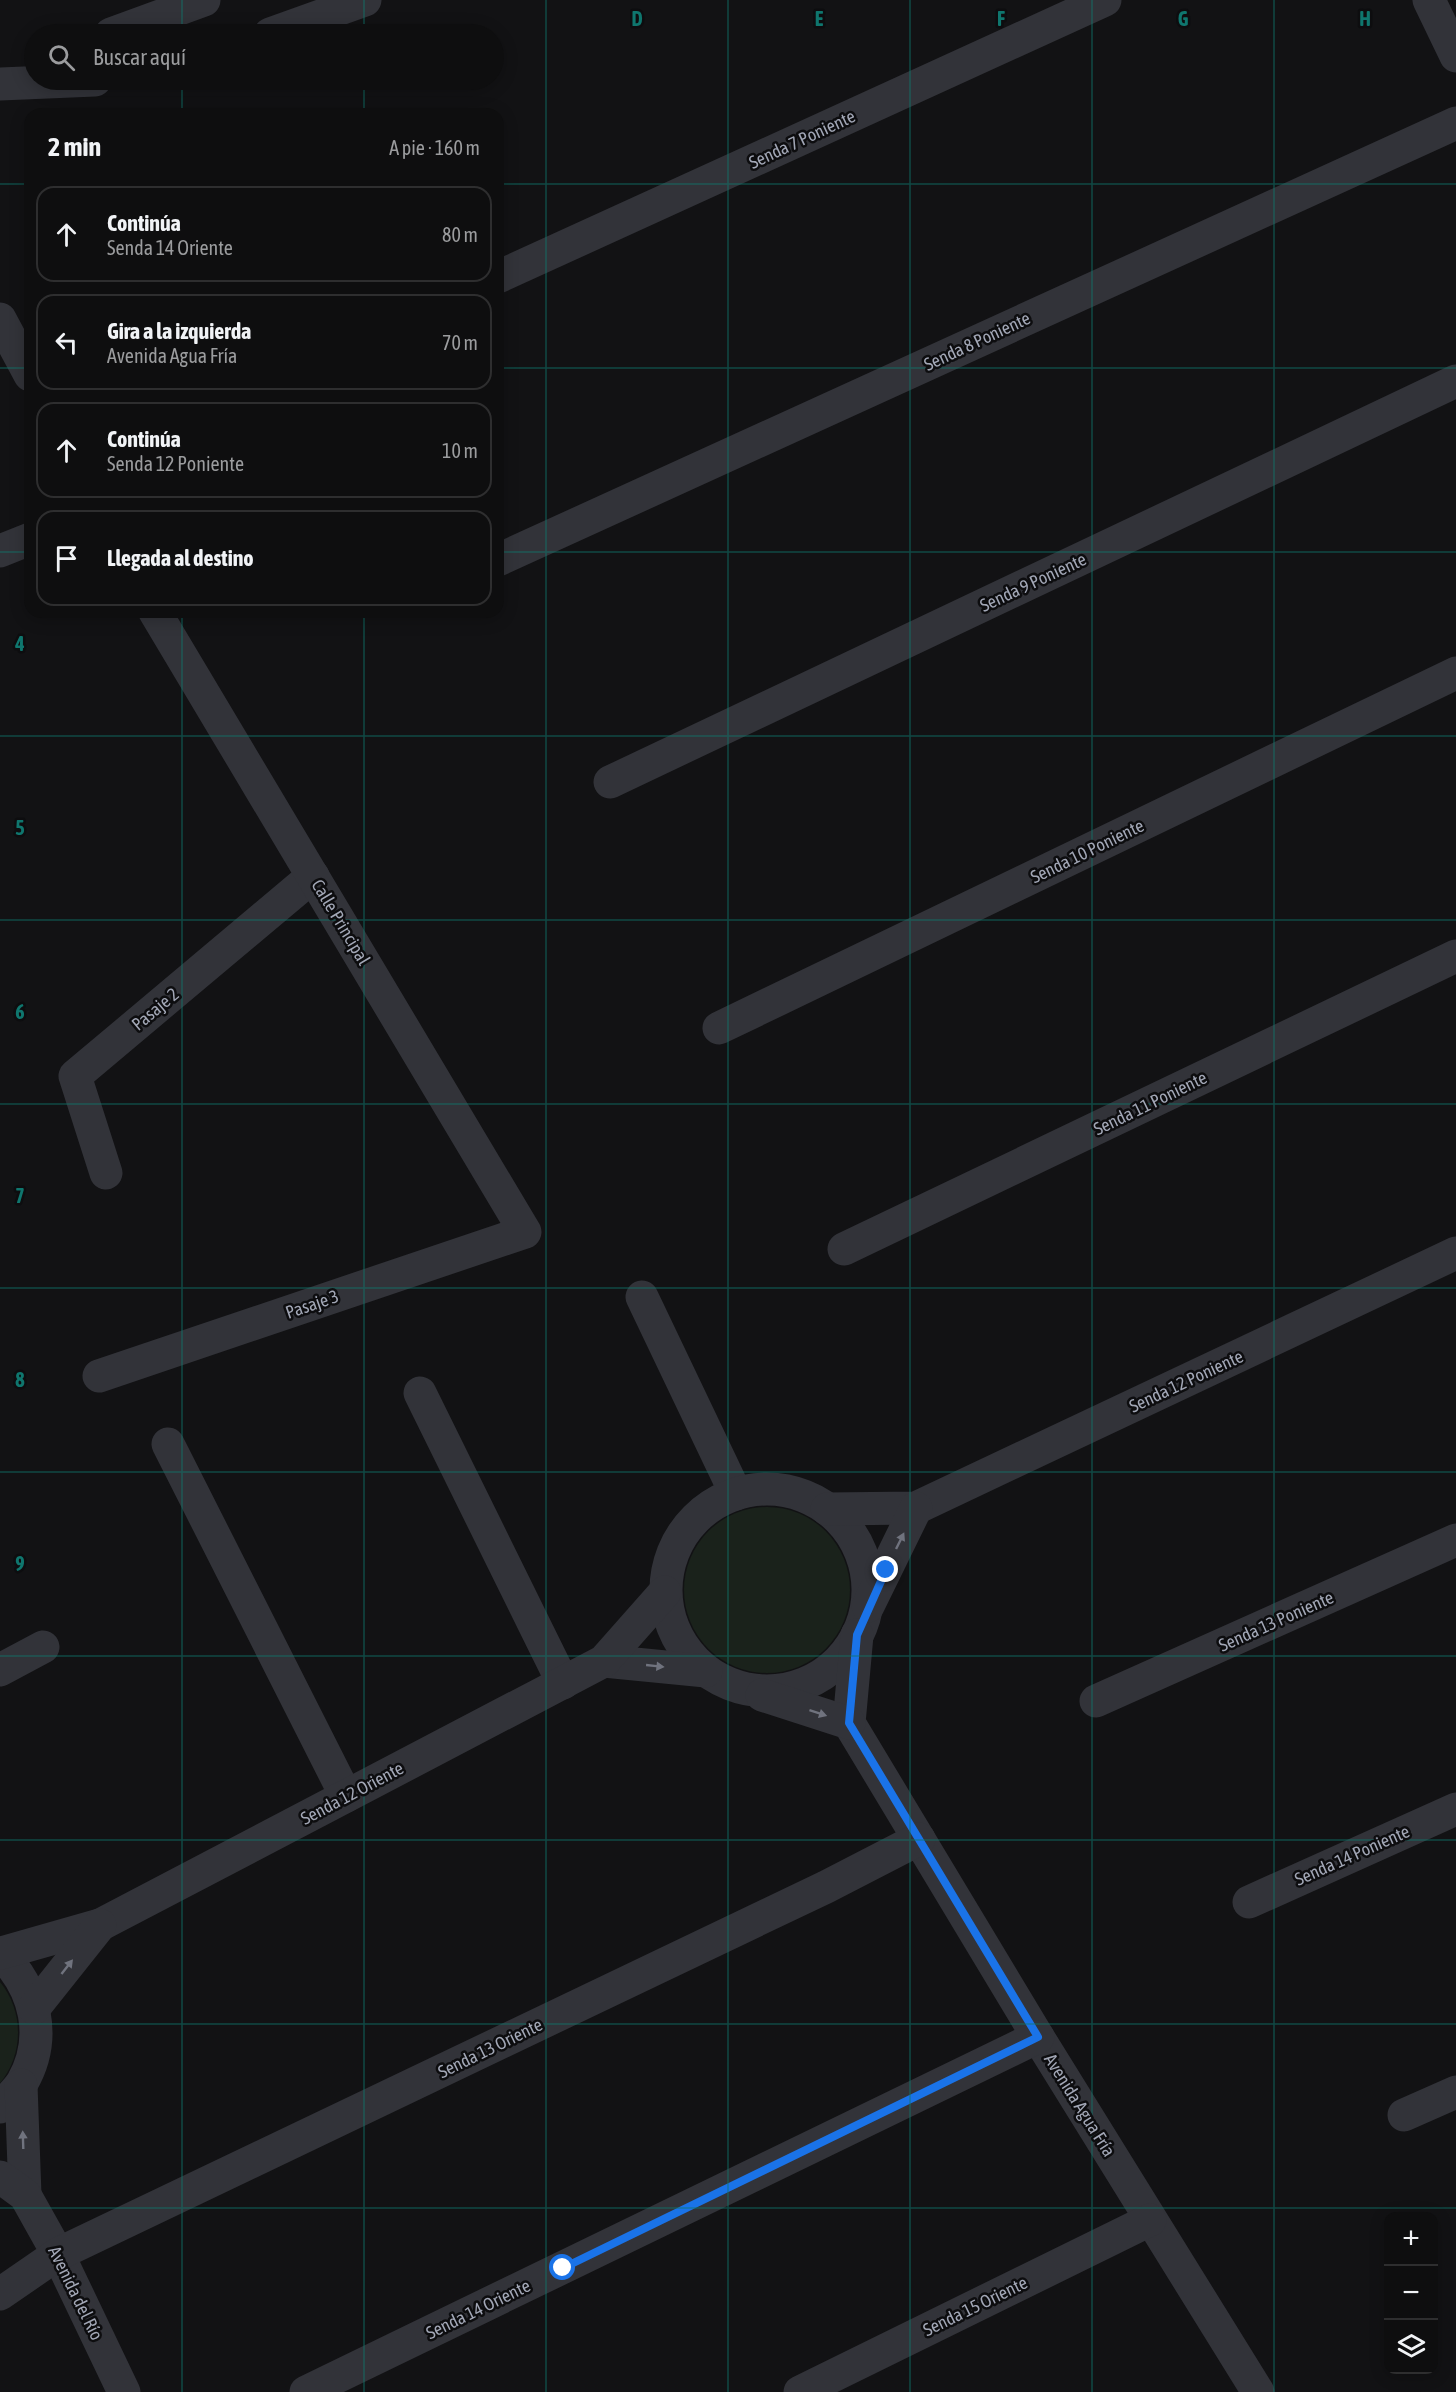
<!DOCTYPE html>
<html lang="es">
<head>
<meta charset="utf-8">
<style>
	body { margin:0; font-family:"Asap Condensed",sans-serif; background:#1c1c1d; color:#f1f3f6 }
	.controls { position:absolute; right:18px; bottom:18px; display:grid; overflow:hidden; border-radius:12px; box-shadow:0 3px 15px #0003 }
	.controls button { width:54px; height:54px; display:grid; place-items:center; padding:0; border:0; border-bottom:2px solid #2e2e2f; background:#0e0e0f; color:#f1f3f6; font:30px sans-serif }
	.stop { position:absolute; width:18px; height:18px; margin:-14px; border:4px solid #1a73e8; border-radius:50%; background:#fff }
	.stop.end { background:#1a73e8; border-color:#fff; box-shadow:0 2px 6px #0008 }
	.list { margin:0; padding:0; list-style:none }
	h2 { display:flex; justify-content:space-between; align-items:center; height:78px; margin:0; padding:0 24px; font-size:26px }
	h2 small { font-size:20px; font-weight:400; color:#9b9c9e }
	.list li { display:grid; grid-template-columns:39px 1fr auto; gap:18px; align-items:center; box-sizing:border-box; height:96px; margin:0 12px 12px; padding:0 12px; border:2px solid #2e2e2f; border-radius:18px }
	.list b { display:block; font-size:22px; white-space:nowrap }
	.list p { margin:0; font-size:20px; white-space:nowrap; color:#9b9c9e }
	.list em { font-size:20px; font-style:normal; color:#9b9c9e }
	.icon { flex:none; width:33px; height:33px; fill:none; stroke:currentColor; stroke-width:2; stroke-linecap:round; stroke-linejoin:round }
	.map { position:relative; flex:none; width:1456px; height:2392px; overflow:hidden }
	.search { position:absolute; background:#0e0e0f; box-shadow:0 3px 15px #0003; left:24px; top:24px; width:480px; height:66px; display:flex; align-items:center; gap:15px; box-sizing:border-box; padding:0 21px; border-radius:33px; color:#9b9c9e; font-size:22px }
	.panel { position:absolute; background:#0e0e0f; box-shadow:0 3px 15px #0003; left:24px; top:108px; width:480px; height:510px; border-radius:18px }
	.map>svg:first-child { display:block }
</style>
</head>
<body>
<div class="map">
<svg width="1456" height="2392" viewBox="0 0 1456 2392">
	<rect width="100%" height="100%" fill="#121214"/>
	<!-- green -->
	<g fill="#1a221b">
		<circle cx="767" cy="1590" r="83"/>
		<path d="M0 1982C24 2011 24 2054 0 2083Z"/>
	</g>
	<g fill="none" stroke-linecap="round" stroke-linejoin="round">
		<!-- minor -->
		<g stroke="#323339" stroke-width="33">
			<polyline points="1429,0 1456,56"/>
			<polyline points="111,34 204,0"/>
			<polyline points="270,34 365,0"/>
			<polyline points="0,84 95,80"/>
			<polyline points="498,277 1105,0"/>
			<polyline points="0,319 30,375"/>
			<polyline points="0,551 30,539"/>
			<polyline points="498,560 1456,123"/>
			<polyline points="610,782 1456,381"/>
			<polyline points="719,1028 1456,673"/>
			<polyline points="106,1173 75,1076 313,876"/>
			<polyline points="844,1249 1456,956"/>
			<polyline points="642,1297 736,1494"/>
			<polyline points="99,1376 525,1232 155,612"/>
			<polyline points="420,1393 563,1683"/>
			<polyline points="168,1444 346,1796"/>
			<circle cx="767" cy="1590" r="101"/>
			<polyline points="827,1509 916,1508 1456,1253"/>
			<polyline points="868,1606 916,1508"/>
			<polyline points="857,1635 849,1723 1038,2037 1258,2392"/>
			<polyline points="604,1661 706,1671"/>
			<polyline points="0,1670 43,1647"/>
			<polyline points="762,1695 849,1723"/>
			<polyline points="1096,1701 1456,1540"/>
			<polyline points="1249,1902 1456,1809"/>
			<path d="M0 1953C36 1988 48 2038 22 2083 16 2092 7 2100 0 2107"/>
			<polyline points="1,1953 100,1925 604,1661 665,1592"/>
			<polyline points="34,2008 100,1925"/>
			<polyline points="21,2085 25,2195"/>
			<polyline points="1404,2115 1456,2092"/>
			<polyline points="0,2177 25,2195 58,2254 124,2392"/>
			<polyline points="0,2294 58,2254 826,1887 919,1839"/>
			<polyline points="306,2392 1038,2037"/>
			<polyline points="800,2392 1150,2220"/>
		</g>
	</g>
	<!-- one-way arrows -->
	<defs><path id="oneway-solid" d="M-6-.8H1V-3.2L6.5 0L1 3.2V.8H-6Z" transform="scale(1.5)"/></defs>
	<g fill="#70737e">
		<use href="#oneway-solid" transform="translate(900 1541) rotate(-64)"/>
		<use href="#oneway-solid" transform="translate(655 1666) rotate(6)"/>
		<use href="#oneway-solid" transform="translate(818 1713) rotate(18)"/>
		<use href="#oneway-solid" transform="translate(67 1967) rotate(-52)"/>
		<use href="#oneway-solid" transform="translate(23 2140) rotate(-92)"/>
	</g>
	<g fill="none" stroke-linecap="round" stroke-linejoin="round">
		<!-- route -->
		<polyline stroke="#1a73e8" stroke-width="8" points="563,2268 1038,2037 849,1723 857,1635 886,1570"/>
	</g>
	<!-- grid -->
	<path fill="none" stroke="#0f766e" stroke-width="1.5" stroke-opacity="0.55" d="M182 0V34M364 0V34M546 0V2392M728 0V2392M910 0V2392M1092 0V2392M1274 0V2392M182 80V114M364 80V114M0 184H30M498 184H1456M0 368H30M498 368H1456M0 552H30M498 552H1456M182 612V2392M364 612V2392M0 736H1456M0 920H1456M0 1104H1456M0 1288H1456M0 1472H1456M0 1656H1456M0 1840H1456M0 2024H1456M0 2208H1456"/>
	<g text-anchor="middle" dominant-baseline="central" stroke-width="5" stroke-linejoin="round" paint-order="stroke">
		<!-- street labels -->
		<g font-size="18" fill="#a2a7b6" stroke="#0d0d0f">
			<text transform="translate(802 139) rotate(-25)">Senda 7 Poniente</text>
			<text transform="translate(977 341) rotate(-25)">Senda 8 Poniente</text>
			<text transform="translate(1033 582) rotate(-25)">Senda 9 Poniente</text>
			<text transform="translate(1087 851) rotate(-26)">Senda 10 Poniente</text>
			<text transform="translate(341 922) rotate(59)">Calle Principal</text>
			<text transform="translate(155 1009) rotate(-40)">Pasaje 2</text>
			<text transform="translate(1150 1103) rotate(-26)">Senda 11 Poniente</text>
			<text transform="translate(312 1304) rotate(-19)">Pasaje 3</text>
			<text transform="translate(1186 1381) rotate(-25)">Senda 12 Poniente</text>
			<text transform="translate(1276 1621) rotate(-24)">Senda 13 Poniente</text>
			<text transform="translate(352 1793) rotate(-28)">Senda 12 Oriente</text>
			<text transform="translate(1352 1855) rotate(-24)">Senda 14 Poniente</text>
			<text transform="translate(490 2048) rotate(-26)">Senda 13 Oriente</text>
			<text transform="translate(1080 2105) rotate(58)">Avenida Agua Fría</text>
			<text transform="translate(76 2293) rotate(64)">Avenida del Río</text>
			<text transform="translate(975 2306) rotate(-26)">Senda 15 Oriente</text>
			<text transform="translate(478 2309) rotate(-26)">Senda 14 Oriente</text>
		</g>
	</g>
	<g font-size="20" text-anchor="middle" font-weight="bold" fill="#0f766e" stroke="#0d0d0f" stroke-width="5" stroke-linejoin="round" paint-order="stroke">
		<text x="637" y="26">D</text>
		<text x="819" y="26">E</text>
		<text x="1001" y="26">F</text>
		<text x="1183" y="26">G</text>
		<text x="1365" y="26">H</text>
		<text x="20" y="651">4</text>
		<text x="20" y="835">5</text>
		<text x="20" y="1019">6</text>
		<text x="20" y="1203">7</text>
		<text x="20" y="1387">8</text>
		<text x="20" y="1571">9</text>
	</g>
</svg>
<div class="controls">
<button>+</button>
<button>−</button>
<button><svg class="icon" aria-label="layers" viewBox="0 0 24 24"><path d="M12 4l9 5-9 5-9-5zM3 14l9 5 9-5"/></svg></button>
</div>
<div class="stop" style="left:563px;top:2268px"></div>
<div class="stop end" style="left:886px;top:1570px"></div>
<div class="search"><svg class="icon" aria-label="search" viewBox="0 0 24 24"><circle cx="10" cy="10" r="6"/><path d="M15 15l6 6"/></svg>Buscar aquí</div>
<section class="panel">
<h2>2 min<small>A pie · 160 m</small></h2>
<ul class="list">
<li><svg class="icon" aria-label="ahead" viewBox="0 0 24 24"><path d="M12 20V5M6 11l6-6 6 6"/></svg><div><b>Continúa</b><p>Senda 14 Oriente</p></div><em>80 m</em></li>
<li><svg class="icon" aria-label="left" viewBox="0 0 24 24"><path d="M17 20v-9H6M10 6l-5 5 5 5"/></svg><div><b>Gira a la izquierda</b><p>Avenida Agua Fría</p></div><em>70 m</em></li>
<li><svg class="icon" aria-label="ahead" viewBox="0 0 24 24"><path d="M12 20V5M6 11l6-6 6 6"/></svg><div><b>Continúa</b><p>Senda 12 Poniente</p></div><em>10 m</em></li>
<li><svg class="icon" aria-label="arrive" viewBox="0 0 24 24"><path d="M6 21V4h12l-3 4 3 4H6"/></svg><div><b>Llegada al destino</b></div></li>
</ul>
</section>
</div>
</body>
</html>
